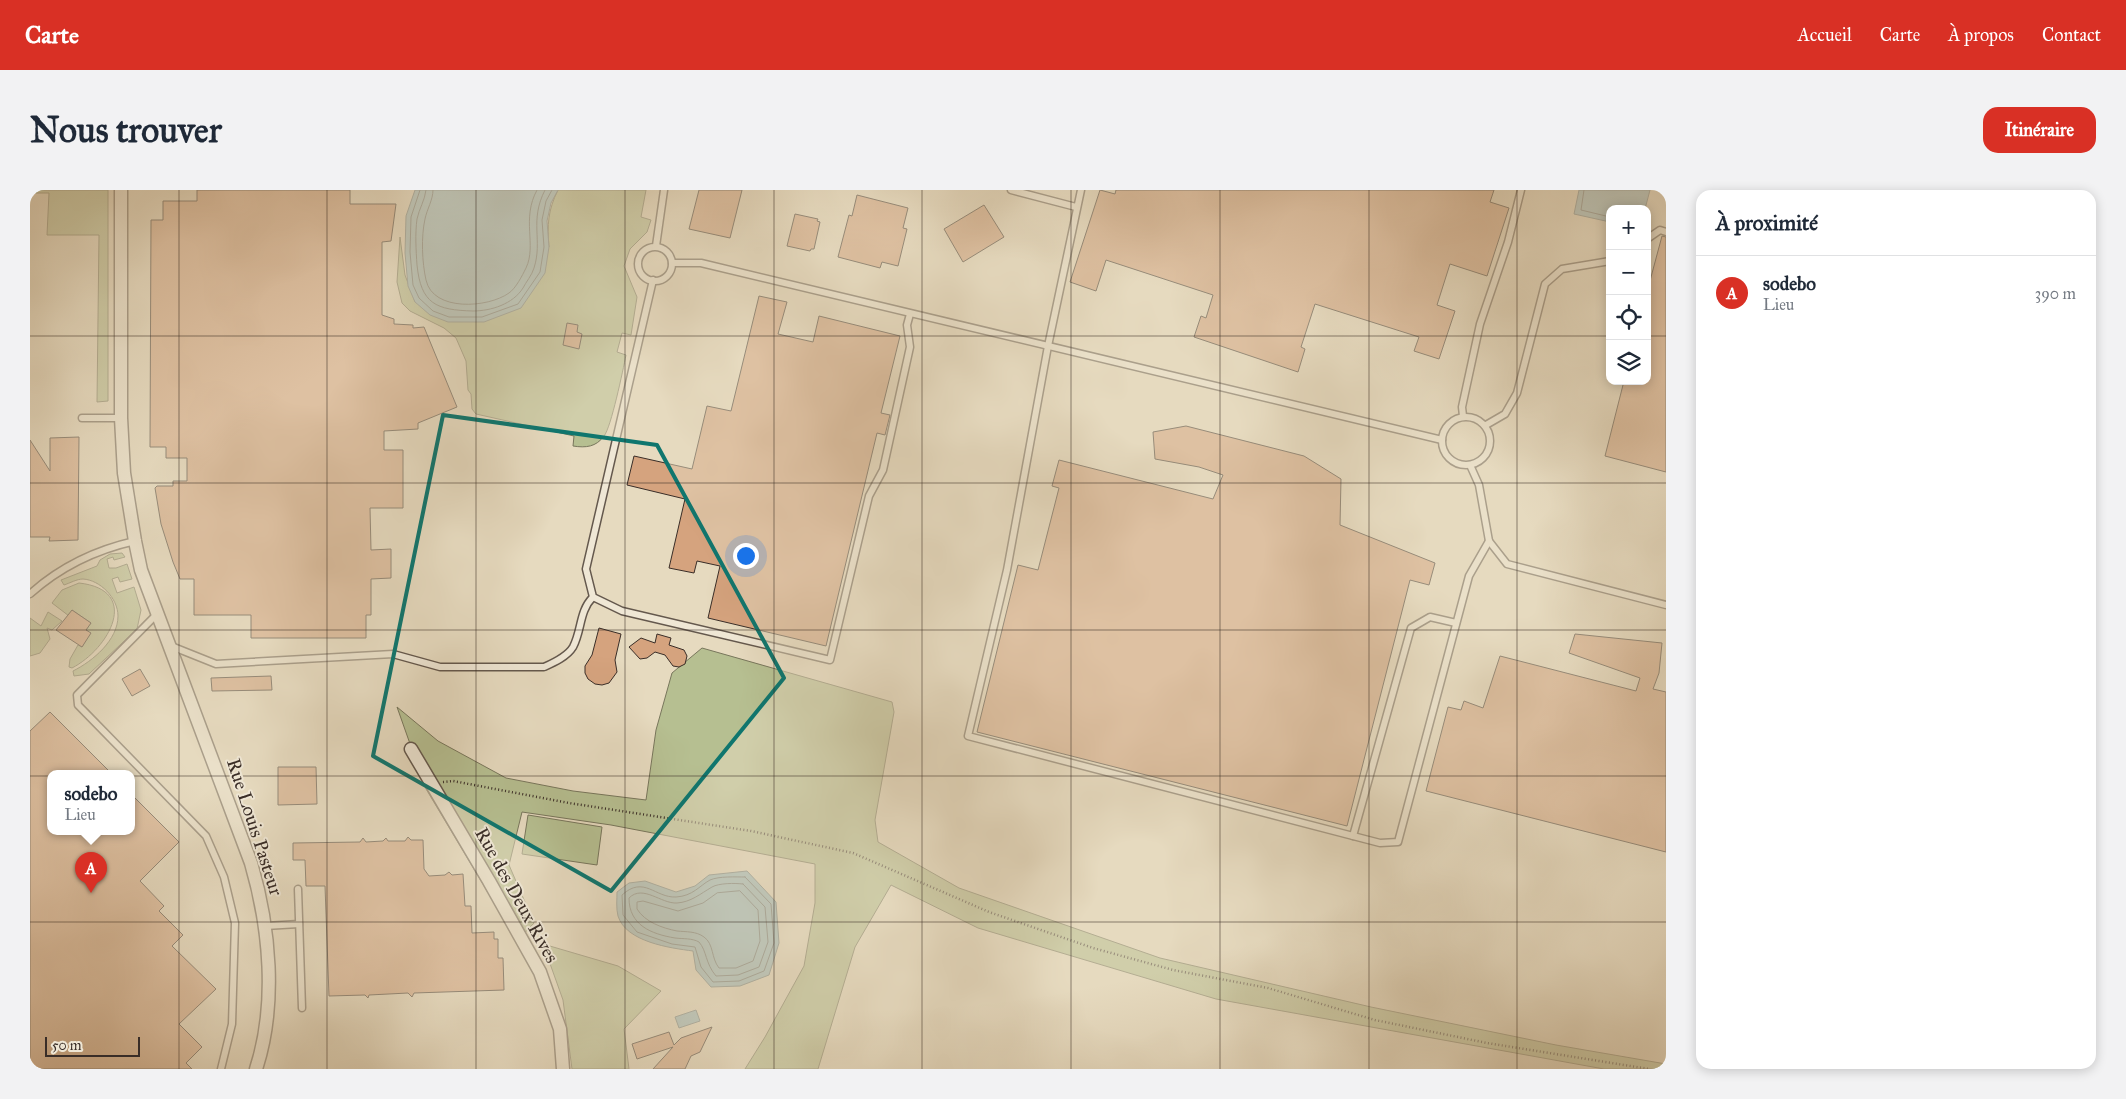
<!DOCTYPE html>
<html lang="fr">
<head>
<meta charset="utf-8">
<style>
	body { margin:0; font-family:"IM FELL Great Primer",serif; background:#f2f2f3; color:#1f2937 }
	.controls { position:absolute; right:15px; top:15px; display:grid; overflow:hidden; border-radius:10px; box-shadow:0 2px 12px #0003 }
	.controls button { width:45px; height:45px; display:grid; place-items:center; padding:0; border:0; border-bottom:1px solid #e0e1e3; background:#fff; color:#1f2937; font:25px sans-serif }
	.scale { position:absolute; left:15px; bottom:12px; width:95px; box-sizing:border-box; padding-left:5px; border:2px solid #392d27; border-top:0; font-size:14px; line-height:18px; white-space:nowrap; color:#392d27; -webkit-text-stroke:4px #efe7d5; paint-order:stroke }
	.you { position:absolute; left:715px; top:365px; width:18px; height:18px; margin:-12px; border:4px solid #fff; border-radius:50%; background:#1a73e8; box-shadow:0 0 0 8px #1a73e833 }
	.badge { display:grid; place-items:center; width:32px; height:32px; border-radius:50%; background:#d93025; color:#fff; font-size:16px; font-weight:700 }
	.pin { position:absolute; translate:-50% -41px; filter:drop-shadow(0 1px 2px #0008) }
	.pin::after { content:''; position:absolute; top:26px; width:18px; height:15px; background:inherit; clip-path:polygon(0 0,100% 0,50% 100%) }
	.popup { position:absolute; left:17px; top:580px; width:88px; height:65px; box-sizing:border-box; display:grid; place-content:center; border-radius:10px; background:#fff; filter:drop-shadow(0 1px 4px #0005); font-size:16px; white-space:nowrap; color:#747a83 }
	.popup b { font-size:19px; color:#1f2937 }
	.popup::after { content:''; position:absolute; left:50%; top:100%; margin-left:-10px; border:10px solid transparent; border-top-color:#fff }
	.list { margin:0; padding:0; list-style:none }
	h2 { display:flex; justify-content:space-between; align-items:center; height:65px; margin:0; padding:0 20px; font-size:21px }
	h2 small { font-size:16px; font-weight:400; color:#747a83 }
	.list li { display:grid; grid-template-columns:32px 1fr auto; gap:15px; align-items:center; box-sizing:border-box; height:75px; padding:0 20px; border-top:1px solid #e0e1e3 }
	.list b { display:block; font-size:19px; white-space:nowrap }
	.list p { margin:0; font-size:16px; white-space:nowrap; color:#747a83 }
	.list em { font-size:16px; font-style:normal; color:#747a83 }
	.icon { flex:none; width:28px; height:28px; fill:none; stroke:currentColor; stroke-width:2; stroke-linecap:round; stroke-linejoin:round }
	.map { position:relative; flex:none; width:1636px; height:879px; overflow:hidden; border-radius:15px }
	header { display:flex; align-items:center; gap:30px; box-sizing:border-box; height:70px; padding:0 25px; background:#d93025; color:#fff }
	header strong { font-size:24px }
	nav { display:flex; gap:28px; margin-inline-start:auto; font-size:18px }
	.intro { display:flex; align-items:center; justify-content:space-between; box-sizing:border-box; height:120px; padding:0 30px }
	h1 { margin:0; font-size:35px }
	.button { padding:12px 22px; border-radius:15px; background:#d93025; color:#fff; font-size:18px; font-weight:700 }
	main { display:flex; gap:30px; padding:0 30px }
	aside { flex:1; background:#fff; border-radius:15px; box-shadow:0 2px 12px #0003 }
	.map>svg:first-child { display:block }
</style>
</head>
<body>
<header>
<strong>Carte</strong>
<nav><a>Accueil</a><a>Carte</a><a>À propos</a><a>Contact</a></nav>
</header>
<div class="intro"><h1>Nous trouver</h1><a class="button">Itinéraire</a></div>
<main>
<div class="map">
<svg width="1636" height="879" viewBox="0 0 1636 879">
	<rect width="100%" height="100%" fill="#e6dabf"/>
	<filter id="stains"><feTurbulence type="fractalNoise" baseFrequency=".004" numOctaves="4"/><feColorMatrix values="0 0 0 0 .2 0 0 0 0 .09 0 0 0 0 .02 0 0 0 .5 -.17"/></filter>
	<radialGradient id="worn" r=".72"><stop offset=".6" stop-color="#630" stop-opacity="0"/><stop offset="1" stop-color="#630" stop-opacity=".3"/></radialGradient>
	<!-- green -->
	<g fill="#b6bf91" stroke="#78765c">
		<polygon points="0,0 78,0 78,211 67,212 69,45 17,45 19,3 0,3"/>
		<path d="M528 0H616L611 27 621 30 617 42 600 59 594 76 607 107 601 145 592 143 587 162 596 165C593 180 581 238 574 246 566 257 556 258 543 256L544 246 446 224 442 219 441 204 438 200 436 171 426 148 414 138 380 121 372 113 367 92 370 47 375 85 385 112 519 57C517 35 518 20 528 0Z"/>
		<path d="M80 364 92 363 95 367 84 370 83 367 77 369 79 378H86L97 374 102 389 90 392 88 387 82 389 87 403 104 397 111 420 107 439 59 484 44 486 43 481C63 471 88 450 88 426 88 408 70 390 53 389 47 389 40 393 34 395L31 390 67 376 70 370Z"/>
		<path d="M49 393C112 400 79 459 42 478L39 477 40 469 48 455 52 457 60 443 56 440 61 433 42 420 39 426 22 413 32 400Z"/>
		<polygon points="18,422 32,431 22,440 17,438 20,449 10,463 0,466 0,428 11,436"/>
		<polygon points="672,458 862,512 864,522 845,630 848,652 929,698 1130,768 1341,817 1526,855 1636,874 1636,879 1574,879 1186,809 948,738 861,695 825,757 788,879 715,879 735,847 774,776 785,713 785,674 581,635 492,622 479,675 504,733 487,751 396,599 367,517 408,551 476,588 543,601 616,610 626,540 642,483"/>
		<polygon points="498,625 572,637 567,675 492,664"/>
		<polygon points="513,754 588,776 631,801 594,839 599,879 542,879 533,810"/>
	</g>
	<!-- water -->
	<g fill="#9ab8bc" stroke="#738080">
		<polygon points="385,0 528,0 521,13 517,31 519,57 515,83 491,118 454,132 418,132 400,125 385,112 378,96 375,63 376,26"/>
		<polygon points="1549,0 1620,0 1615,19 1580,19 1580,32 1544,24"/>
		<path d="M717 681 746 712 749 753 739 785 710 796 681 797 666 780 663 761C640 758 596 752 588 726 586 719 587 709 587 702L599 693 615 691 646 702 665 696 679 685Z"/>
		<polygon points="666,820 670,831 649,838 645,827"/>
	</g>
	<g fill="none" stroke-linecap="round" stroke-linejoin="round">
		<!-- shore -->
		<g stroke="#6a7272" stroke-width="1">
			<polyline points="390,0 381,27 380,62 383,95 389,108 403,121 419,127 452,127 488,114 510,82 514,57 512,30 516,11 522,0"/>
			<path d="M396 0C395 10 389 19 387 29 385 44 386 60 387 75 391 114 406 120 443 121 461 121 483 114 493 98 496 92 502 85 504 78 513 50 499 31 515 0"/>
			<path d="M403 0C403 10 397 19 395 29 391 47 392 72 396 90 403 122 458 118 479 103 486 98 492 86 496 78 507 55 491 29 507 0"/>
			<polyline points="1554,0 1551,20 1580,27"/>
			<path d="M715 687 741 714 744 753 734 781 709 791 683 792 671 777 665 757 642 754 607 742 593 725 592 705C614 685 625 708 646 707 663 706 669 696 680 690 689 686 706 687 715 687Z"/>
			<path d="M713 694 735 717 738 752 729 777 708 785 686 786C675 773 677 761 669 752 662 748 653 749 645 748 621 744 599 735 599 708 613 694 631 714 647 713 661 712 670 704 682 697 689 693 705 693 713 694Z"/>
			<path d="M710 701 728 720 730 751 723 771 706 778H689C681 768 684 754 674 747 666 741 656 742 647 741 632 738 615 732 607 719V712L613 711 648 721 673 713 687 703Z"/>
		</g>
	</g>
	<!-- building -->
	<g fill="#d5a37e" stroke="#392d27">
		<polygon points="167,0 320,0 320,14 366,14 361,51 352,52 352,125 364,129 364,134 383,135 383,138 394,137 427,217 388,233 388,239 354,241 354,260 373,260 373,318 340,318 341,360 361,359 361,388 341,389 341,425 336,425 336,448 221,448 221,425 164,425 164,389 150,389 143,372 131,334 125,298 127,296 143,296 143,291 157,291 157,268 136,268 136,257 120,257 121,30 133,30 133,11 167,11"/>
		<polygon points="669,0 712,0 700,48 659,39"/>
		<polygon points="1070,0 1085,4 1086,0 1464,0 1460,12 1479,18 1457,86 1420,74 1407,115 1425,121 1409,169 1384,161 1389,147 1285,114 1271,157 1275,159 1268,182 1164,147 1171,126 1176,128 1183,105 1076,70 1066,101 1040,92"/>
		<polygon points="827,5 878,18 873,38 877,39 868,76 852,72 850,78 808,67 819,25 822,26"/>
		<polygon points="954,15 974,47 933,72 914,39"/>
		<polygon points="765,24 788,29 787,31 790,32 784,59 781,59 780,61 757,56"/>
		<polygon points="1632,46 1636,47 1636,282 1575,266 1594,191 1617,191 1617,102"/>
		<polygon points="729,106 757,112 748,144 783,152 789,126 870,146 851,223 860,225 855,245 847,243 796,456 678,428 690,376 667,371 664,383 639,378 655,309 597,295 604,266 662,279 677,216 701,221"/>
		<polygon points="537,133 548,135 547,142 552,144 549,159 533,155"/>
		<polygon points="1156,236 1274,266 1311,289 1310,335 1405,373 1399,395 1380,390 1317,636 947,542 988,375 1008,380 1029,298 1022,296 1029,270 1183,309 1193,285 1169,277 1125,269 1123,242"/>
		<polygon points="49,247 48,350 19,351 20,347 0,347 0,250 20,281 20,248"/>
		<polygon points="42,420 61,433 56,440 61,443 52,457 26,440"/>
		<polygon points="569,438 591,444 585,470 587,482 579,493 572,495 565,494 558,489 555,483 555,476 562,465"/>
		<polygon points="627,444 641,448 639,455 654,460 657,466 655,474 649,477 643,476 635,465 625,462 617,468 610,469 599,457 611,448 625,453"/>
		<polygon points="1545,444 1632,453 1629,483 1623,499 1636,502 1636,662 1396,601 1418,517 1431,520 1434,511 1453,518 1470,466 1606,501 1610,488 1539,463"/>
		<polygon points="110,479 120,496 102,506 92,489"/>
		<polygon points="241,486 242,500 182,501 181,488"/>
		<polygon points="20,522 82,584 21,584 21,642 101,642 101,604 149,652 110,691 134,716 129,721 153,745 142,756 186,799 149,834 172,857 156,873 162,879 0,879 0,541"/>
		<polygon points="248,577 286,577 287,614 248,615"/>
		<polygon points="378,647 381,650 393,650 394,679 399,686 415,685 419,682 422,685 433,684 435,716 441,716 442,743 464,742 464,749 468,749 468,768 473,768 474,800 384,803 382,807 378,803 339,805 338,808 335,805 299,806 295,696 276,696 275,670 263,670 263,653 330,652 333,648 336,652 353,651 356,648 358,651 375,651"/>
		<polygon points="682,837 670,862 661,866 655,879 623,879 643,857 607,869 602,854 639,842 644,855 651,848"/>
	</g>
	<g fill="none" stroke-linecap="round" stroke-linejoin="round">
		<defs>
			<g id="service">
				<polyline points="981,0 1046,17"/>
				<polyline points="1051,0 1018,156 977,380 938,546 1350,653 1368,652 1439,386 1459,351"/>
				<polyline points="1617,49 1630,40 1636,42"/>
				<polyline points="626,56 634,0"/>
				<circle cx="625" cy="74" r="17"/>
				<polyline points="642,73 671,73 1412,250"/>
				<polyline points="623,90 556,379 563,407 592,421 800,470 839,306 853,280 880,157 877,135 880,124"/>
				<polyline points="1433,226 1432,217 1450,134 1478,52 1491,0"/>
				<circle cx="1436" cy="251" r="24"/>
				<polyline points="52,228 91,228"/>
				<polyline points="1456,235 1475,224 1487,203 1515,94 1532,79 1580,71"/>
				<polyline points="1440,275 1449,295 1459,351 1477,374 1636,415"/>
				<path d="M0 404C30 377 65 360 105 351"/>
				<polyline points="128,423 47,505 48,515 176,646 194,687 205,733 202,834 191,879"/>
				<path d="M141 456 186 474 363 464 410 477H514C523 473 537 467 543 457 552 440 549 421 563 407"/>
				<polyline points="1323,646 1381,438 1400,427 1426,433"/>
				<polyline points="268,699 272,818"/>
				<polyline points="235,736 269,734"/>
			</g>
			<g id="minor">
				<path d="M91 0V228L94 283 105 351 111 380 221 673C240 738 247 815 226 879"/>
				<polyline points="381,559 459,691 510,782 530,839 533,879"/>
			</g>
		</defs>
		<!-- service casing -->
		<use href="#service" stroke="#64584d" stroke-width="9"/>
		<!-- minor casing -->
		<use href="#minor" stroke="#64584d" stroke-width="15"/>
		<!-- path -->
		<polyline stroke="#392d27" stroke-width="2.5" stroke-dasharray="1 2.5" stroke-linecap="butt" points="413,592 423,591 539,613 721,641 823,663 959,722 1063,758 1143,780 1238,798 1345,830 1457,853 1619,879"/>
		<!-- service -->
		<use href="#service" stroke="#efe7d5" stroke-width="6"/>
		<!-- minor -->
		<use href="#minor" stroke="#efe7d5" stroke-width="12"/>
	</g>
	<!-- marked area -->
	<path d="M0 0H1636V879H0ZM413 225 627 255 754 488 581 701 343 566Z" fill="#e6dabf" fill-opacity=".55" fill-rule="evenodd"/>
	<path fill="none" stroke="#0f766e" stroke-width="4" stroke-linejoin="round" d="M413 225 627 255 754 488 581 701 343 566Z"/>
	<!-- grid -->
	<path fill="none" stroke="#392d27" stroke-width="1" stroke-opacity="0.55" d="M149 0V879M297 0V879M446 0V879M595 0V879M744 0V879M892 0V879M1041 0V879M1190 0V879M1339 0V879M1487 0V879M0 146H1580M1617 146H1636M0 293H1636M0 440H1636M0 586H1636M0 732H1636"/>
	<g text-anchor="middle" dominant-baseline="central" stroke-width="4" stroke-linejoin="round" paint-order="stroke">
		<!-- street labels -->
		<g font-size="19" fill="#392d27" stroke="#efe7d5">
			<text transform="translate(225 637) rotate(72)">Rue Louis Pasteur</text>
			<text transform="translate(487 705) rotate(61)">Rue des Deux Rives</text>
		</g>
	</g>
	<rect width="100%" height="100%" filter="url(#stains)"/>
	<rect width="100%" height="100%" fill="url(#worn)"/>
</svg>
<div class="controls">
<button>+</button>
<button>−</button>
<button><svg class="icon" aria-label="locate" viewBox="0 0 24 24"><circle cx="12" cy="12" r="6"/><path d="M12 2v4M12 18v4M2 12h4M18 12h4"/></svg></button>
<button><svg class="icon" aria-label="layers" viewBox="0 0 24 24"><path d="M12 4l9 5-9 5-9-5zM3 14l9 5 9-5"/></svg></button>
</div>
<div class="scale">50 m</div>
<div class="you"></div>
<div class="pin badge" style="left:61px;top:703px">A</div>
<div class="popup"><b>sodebo</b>Lieu</div>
</div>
<aside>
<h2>À proximité<small></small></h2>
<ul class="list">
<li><span class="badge">A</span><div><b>sodebo</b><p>Lieu</p></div><em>390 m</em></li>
</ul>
</aside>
</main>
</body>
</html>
